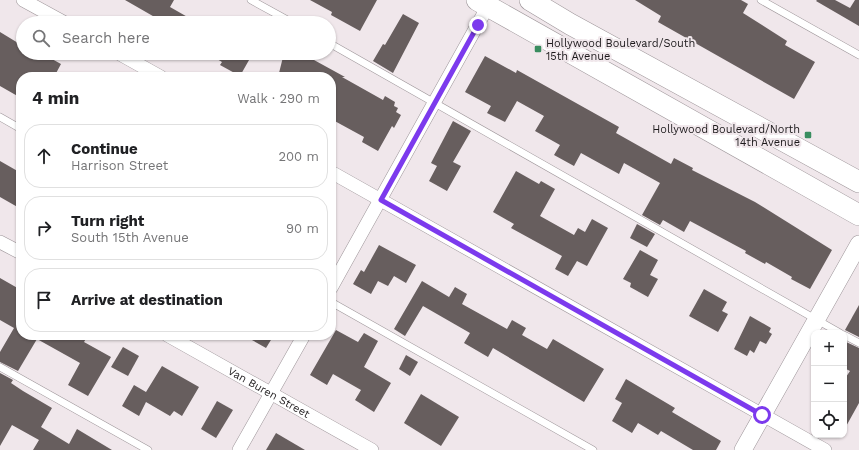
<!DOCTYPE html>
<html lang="en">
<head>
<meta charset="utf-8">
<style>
	body { margin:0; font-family:"Work Sans",sans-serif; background:#f2f2f2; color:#202124 }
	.controls { position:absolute; right:12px; bottom:12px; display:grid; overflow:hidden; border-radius:8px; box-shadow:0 1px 3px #0004 }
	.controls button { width:36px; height:36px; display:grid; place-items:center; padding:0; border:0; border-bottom:1px solid #e0e0e0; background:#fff; color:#202124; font:20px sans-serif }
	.stop { position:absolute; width:12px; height:12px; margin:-9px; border:3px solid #7c3aed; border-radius:50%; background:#fff }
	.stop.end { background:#7c3aed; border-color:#fff; box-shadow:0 1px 4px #0008 }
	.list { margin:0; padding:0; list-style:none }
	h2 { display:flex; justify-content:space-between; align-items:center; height:52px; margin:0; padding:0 16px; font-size:17px }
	h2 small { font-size:13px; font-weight:400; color:#757577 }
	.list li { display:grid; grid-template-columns:26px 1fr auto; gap:12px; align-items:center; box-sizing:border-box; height:64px; margin:0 8px 8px; padding:0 8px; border:1px solid #e0e0e0; border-radius:16px }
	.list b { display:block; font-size:15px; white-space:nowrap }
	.list p { margin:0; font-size:13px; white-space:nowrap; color:#757577 }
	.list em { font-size:13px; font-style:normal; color:#757577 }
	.icon { flex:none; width:22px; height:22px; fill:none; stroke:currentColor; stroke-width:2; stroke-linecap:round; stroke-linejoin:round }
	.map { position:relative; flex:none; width:859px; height:450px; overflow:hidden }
	.search { position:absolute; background:#fff; box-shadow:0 1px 3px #0004; left:16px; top:16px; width:320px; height:44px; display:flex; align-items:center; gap:10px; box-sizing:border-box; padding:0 14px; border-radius:22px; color:#757577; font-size:15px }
	.panel { position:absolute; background:#fff; box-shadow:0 1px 3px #0004; left:16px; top:72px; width:320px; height:268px; border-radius:16px }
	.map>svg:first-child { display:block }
</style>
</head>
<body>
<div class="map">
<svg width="859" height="450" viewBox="0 0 859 450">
	<rect width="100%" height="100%" fill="#f0e7eb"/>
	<!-- building -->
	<g fill="#675e5e">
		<polygon points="125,0 174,0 170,7 198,23 165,23"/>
		<polygon points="310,0 377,0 360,31 331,15 332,12"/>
		<polygon points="635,0 741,0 748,4 743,13 787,41 785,45 815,62 794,99 658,22 661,16"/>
		<polygon points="817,0 835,0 850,8 855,0 859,0 859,26 816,1"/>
		<polygon points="403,14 419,23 393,73 373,61 383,44 385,45"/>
		<polygon points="0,32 23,46 23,53 41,53 61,64 54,77 21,77 21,98 0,86"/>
		<polygon points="207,53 253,53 240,76 220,65 222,62"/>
		<polygon points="284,53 292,53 315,59 314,60 345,77 342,77 383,100 385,96 395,102 394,106 398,108 396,112 401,115 394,128 392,126 378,151 362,142 364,137 331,119 331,77 278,77"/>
		<polygon points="485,56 516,73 517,70 619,127 616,133 671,164 674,158 693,168 692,170 755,202 832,250 810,289 791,279 792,277 766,262 765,264 745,253 746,251 690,221 684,232 663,220 660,225 642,215 660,183 624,163 619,174 581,153 574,166 554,155 560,145 535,131 544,116 517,101 505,122 487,113 491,106 465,92"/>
		<polygon points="453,121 471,131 453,162 461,166 447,191 429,181 437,166 431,163"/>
		<polygon points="0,161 21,173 21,209 0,197"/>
		<polygon points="516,171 539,184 541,181 555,189 540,216 574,235 578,228 585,232 592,219 608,228 587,266 577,261 568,276 555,269 562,256 511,228 514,224 493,212"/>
		<polygon points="637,224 655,234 647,247 630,238"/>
		<polygon points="379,245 416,265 406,283 394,276 388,286 378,281 371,294 353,284 361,270 364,272"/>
		<polygon points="640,250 658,260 650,275 658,279 648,297 630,287 631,283 623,279"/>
		<polygon points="0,278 21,290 21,335 88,335 84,342 111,357 88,396 68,385 80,363 37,339 18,371 0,362 0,352 14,328 0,320"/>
		<polygon points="422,281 449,297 455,287 467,294 462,304 507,329 512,320 526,328 522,335 547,349 553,339 604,369 584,402 493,348 488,357 464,343 470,333 423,306 405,336 394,329"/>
		<polygon points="704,289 727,302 722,311 728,314 718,332 689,316"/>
		<polygon points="859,305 859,337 845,330"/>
		<polygon points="750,316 771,328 769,332 772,334 766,344 760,341 754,353 750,350 747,356 734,349"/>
		<polygon points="336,330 358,342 364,333 378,341 364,367 391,383 374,412 355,400 361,390 333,374 327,385 310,375"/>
		<polygon points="243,335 274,335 266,348"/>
		<polygon points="844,341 859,348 859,403 844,430 844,380 850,371 844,368"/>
		<polygon points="123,347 139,356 128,376 111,367"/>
		<polygon points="406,355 418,362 410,376 399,369"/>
		<polygon points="162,366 199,387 182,416 174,411 170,416 146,402 139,416 122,406 134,385 146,392"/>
		<polygon points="0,373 13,380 11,383 23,391 52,408 41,427 69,444 77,429 112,450 33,450 39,440 12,425 0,446"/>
		<polygon points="626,379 675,408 672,412 721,441 716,450 693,450 661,431 658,435 638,423 632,433 612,421 622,403 615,399"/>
		<polygon points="421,394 459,417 441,446 404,423"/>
		<polygon points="217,401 233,410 216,438 201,429"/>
		<polygon points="276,433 305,450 266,450"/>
	</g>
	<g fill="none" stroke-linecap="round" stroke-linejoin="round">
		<defs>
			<g id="service">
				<polyline points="251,0 293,23"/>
				<polyline points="761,0 859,55"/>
				<polyline points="329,43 840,333"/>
				<polyline points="0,117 21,129"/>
				<polyline points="331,302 593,450"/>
				<polyline points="844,335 859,343"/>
				<polyline points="0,367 148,450"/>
			</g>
			<g id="minor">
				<polyline points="23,0 65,23"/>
				<polyline points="118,53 161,77"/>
				<polyline points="331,172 825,450"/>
				<polyline points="0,242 21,253"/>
				<polyline points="331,288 488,6"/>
				<path id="s1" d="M167 335 372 450"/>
				<polyline points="239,450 304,335"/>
			</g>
			<polyline id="tertiary" points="743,450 859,244"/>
			<g id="primary">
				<polyline points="477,0 859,215"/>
				<polyline points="530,0 570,24 859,182"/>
			</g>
		</defs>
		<!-- service casing -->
		<use href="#service" stroke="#9d9599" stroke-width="8"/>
		<!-- minor casing -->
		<use href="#minor" stroke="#9d9599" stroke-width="14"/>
		<!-- tertiary casing -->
		<use href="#tertiary" stroke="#9d9599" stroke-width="18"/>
		<!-- primary casing -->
		<use href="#primary" stroke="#9d9599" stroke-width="22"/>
		<!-- service -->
		<use href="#service" stroke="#fff" stroke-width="7"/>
		<!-- minor -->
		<use href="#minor" stroke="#fff" stroke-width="13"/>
		<!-- tertiary -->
		<use href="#tertiary" stroke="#fff" stroke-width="17"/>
		<!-- primary -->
		<use href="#primary" stroke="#fff" stroke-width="21"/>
	</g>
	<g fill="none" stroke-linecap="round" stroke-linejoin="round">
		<!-- route -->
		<polyline stroke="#7c3aed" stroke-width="5" points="478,25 381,200 762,415"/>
	</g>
	<!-- markers -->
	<g fill="#398d5f" stroke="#f0e7eb" stroke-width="1.5">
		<rect x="534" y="45" width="8" height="8" rx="2"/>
		<rect x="804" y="131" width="8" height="8" rx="2"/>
	</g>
	<g text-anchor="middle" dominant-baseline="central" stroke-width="4" stroke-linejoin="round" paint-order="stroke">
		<!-- poi labels -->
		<g font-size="11" fill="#1d1a1c" stroke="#f0e7eb" text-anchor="start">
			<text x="546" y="43">Hollywood Boulevard/South<tspan x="546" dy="13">15th Avenue</tspan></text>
			<text x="800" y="129" text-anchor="end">Hollywood Boulevard/North<tspan x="800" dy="13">14th Avenue</tspan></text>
		</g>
		<!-- street labels -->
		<g font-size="11" fill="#1d1a1c" stroke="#f0e7eb">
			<text stroke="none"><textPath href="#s1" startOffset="117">Van Buren Street</textPath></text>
		</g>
	</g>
</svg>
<div class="controls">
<button>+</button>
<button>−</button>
<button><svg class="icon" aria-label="locate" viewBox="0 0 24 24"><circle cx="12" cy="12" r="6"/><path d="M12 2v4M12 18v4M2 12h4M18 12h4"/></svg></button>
</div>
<div class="stop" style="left:762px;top:415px"></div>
<div class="stop end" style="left:478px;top:25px"></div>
<div class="search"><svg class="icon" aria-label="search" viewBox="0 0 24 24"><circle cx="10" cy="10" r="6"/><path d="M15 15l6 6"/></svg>Search here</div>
<section class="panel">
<h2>4 min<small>Walk · 290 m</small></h2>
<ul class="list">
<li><svg class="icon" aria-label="ahead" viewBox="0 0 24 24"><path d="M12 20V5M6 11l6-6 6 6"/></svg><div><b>Continue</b><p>Harrison Street</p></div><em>200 m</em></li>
<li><svg class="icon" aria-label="right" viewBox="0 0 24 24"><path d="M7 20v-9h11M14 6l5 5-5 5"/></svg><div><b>Turn right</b><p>South 15th Avenue</p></div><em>90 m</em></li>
<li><svg class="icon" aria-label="arrive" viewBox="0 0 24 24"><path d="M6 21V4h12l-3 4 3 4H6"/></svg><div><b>Arrive at destination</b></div></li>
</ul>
</section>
</div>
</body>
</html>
